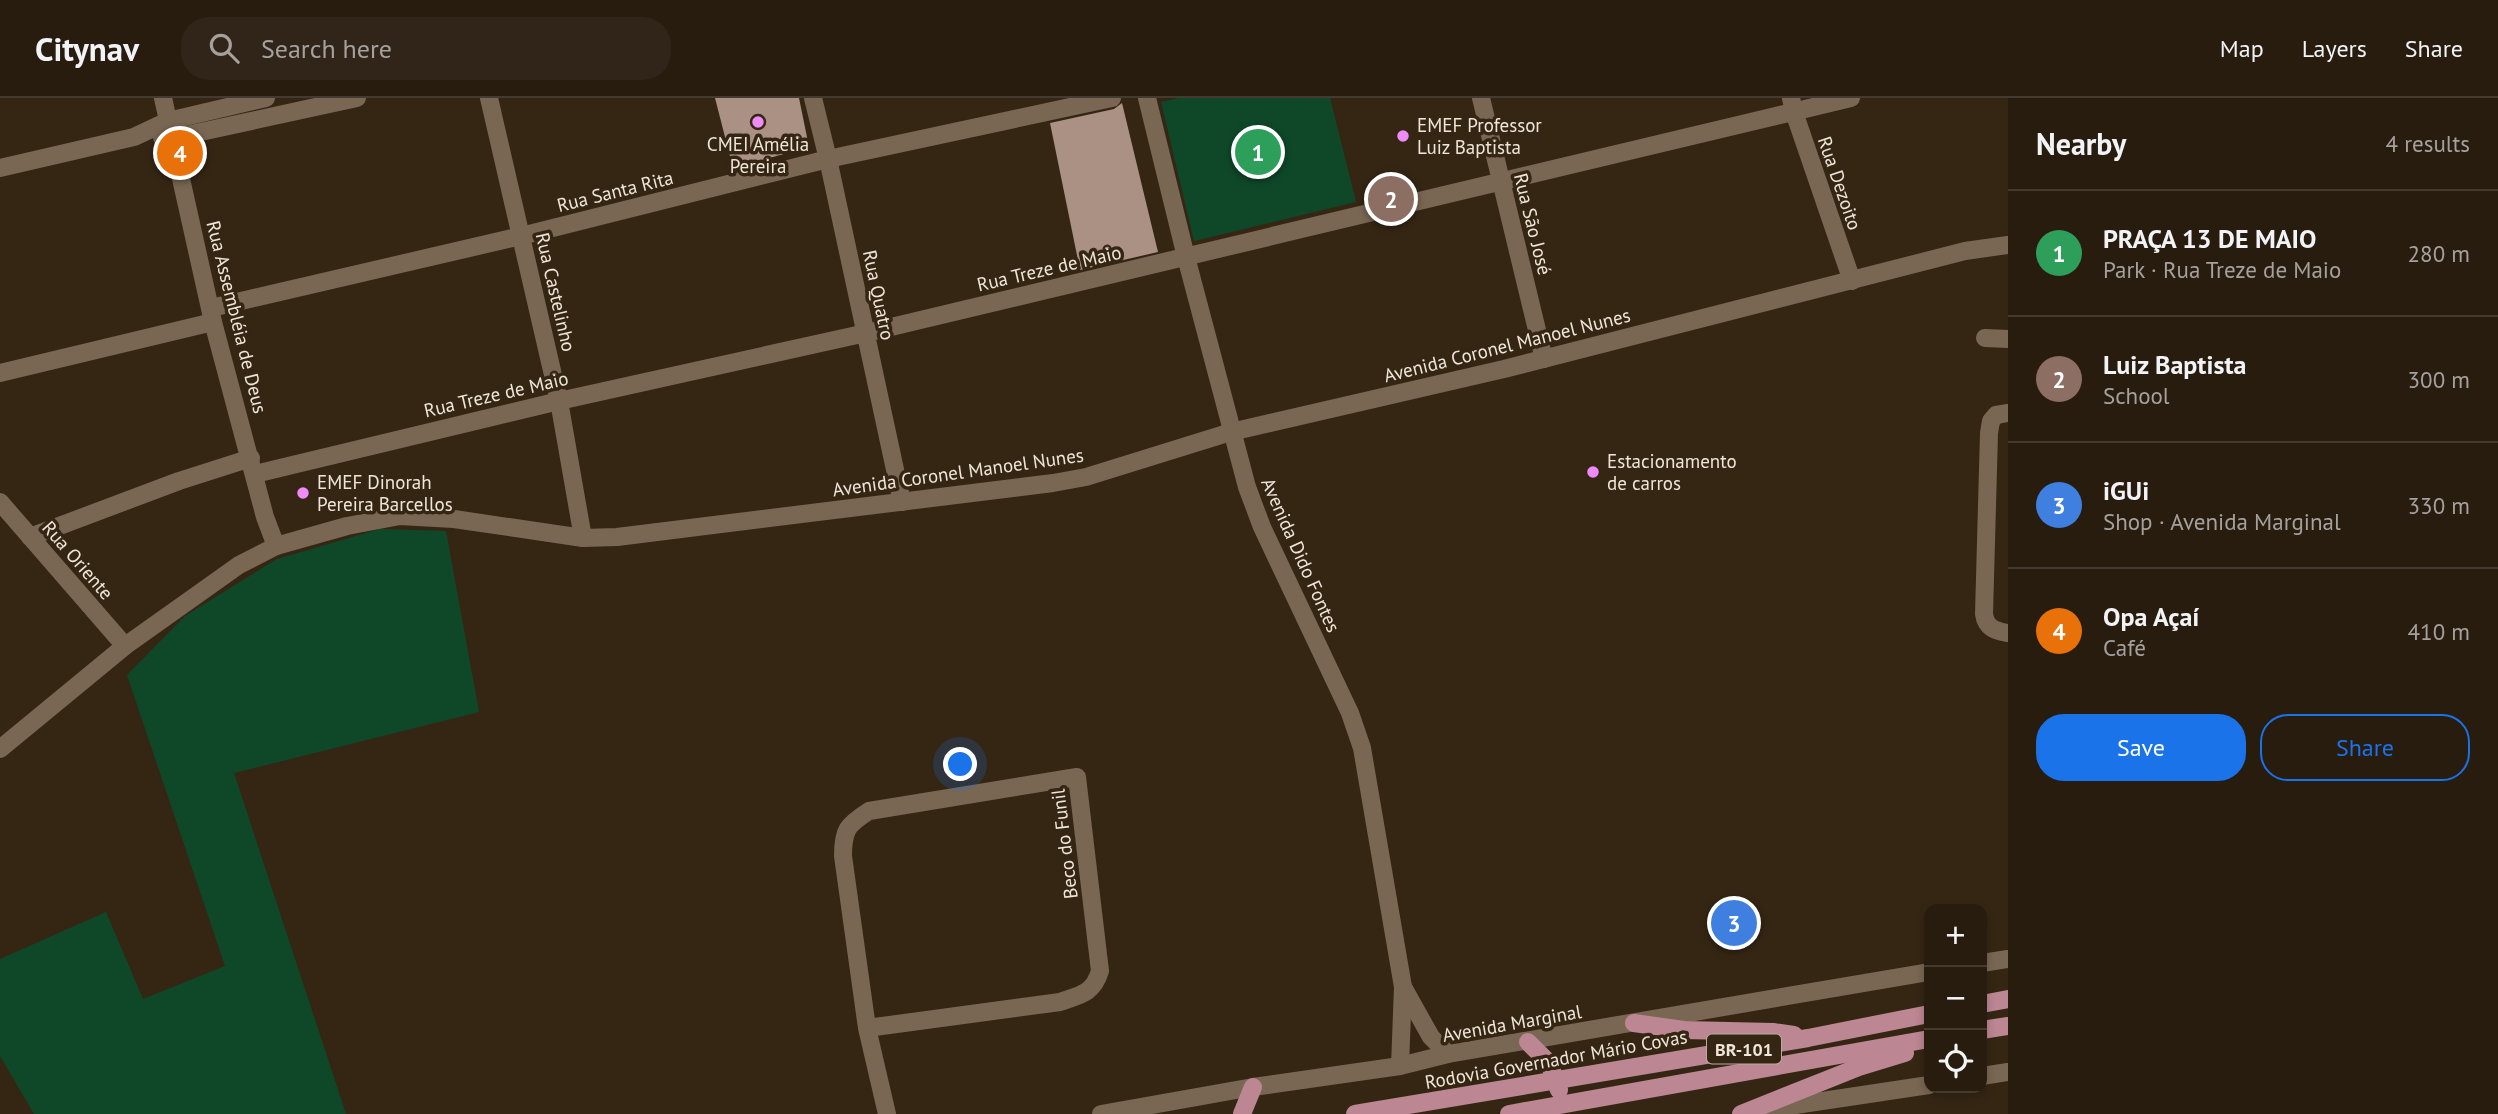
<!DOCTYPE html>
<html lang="en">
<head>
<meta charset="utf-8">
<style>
	body { margin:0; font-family:"PT Sans",sans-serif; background:#302518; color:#f1f3f6 }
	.controls { position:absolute; right:21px; bottom:21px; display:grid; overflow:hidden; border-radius:14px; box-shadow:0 4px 10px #0003 }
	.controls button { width:63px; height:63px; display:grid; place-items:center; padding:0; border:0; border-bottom:2px solid #443a2f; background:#281c0f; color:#f1f3f6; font:35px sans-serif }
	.you { position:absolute; left:961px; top:667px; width:24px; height:24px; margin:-18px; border:5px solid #fff; border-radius:50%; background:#1a73e8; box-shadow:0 0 0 10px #1a73e833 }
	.badge { display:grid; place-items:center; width:46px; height:46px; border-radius:50%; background:#1a73e8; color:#fff; font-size:23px; font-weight:700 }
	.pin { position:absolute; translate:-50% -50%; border:4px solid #fff; box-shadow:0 2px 7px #0006 }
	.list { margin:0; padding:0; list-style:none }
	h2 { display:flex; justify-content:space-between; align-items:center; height:91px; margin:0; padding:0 28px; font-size:30px }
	h2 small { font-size:23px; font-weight:400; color:#a5a19e }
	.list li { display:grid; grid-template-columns:46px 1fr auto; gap:21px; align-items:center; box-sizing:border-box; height:126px; padding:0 28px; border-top:2px solid #443a2f }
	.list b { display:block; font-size:26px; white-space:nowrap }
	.list p { margin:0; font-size:23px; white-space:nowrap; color:#a5a19e }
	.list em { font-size:23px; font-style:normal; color:#a5a19e }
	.actions { display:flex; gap:14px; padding:21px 28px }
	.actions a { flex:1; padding:16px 0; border:2px solid #1a73e8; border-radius:28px; text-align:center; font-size:24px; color:#1a73e8 }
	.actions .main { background:#1a73e8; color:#fff }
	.icon { flex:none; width:38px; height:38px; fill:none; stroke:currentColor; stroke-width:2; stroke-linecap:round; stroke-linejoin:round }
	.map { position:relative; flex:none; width:2008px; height:1016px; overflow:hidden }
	header { display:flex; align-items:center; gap:42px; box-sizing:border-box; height:98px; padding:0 35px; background:#281c0f; border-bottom:2px solid #443a2f }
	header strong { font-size:33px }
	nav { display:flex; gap:38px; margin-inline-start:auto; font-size:24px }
	.search { width:490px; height:63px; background:#302518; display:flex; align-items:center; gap:18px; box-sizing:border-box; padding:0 24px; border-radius:28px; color:#a5a19e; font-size:26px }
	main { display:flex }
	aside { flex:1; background:#281c0f }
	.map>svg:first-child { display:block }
</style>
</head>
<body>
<header>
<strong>Citynav</strong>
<div class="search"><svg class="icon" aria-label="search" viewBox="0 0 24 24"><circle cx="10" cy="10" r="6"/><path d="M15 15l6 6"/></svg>Search here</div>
<nav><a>Map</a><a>Layers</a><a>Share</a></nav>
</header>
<main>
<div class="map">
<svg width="2008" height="1016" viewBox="0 0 2008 1016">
	<rect width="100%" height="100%" fill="#352614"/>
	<!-- green -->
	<g fill="#0f4829">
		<polygon points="1179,0 1330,0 1356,104 1194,143 1161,4"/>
		<polygon points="380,431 446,433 479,614 234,675 346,1016 34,1016 0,958 0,861 106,814 143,901 225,868 127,577 185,518 277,461"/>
	</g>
	<!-- building -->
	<g fill="#ab9183">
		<polygon points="715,0 799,0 809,49 733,70"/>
		<polygon points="1122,5 1158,154 1080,172 1050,25 1114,11"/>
	</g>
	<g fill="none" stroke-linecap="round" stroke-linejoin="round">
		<!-- minor -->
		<g stroke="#796753" stroke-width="18">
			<polyline points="163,0 213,224 265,419 276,448"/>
			<polyline points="489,0 559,303 583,440"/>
			<polyline points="813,0 828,61 902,404"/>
			<polyline points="1147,0 1186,159 1247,389 1262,429 1350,615 1362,650 1403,889 1400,968"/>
			<polyline points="1481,0 1544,261"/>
			<polyline points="1791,0 1794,14 1852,183"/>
			<polyline points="162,40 173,40 357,0"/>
			<polyline points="0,70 134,39 168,23 266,0"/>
			<polyline points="211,210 521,138 828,61 1112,0"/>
			<polyline points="1985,240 2008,241"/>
			<polyline points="0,275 213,224"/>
			<path d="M2008 315 1996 317 1991 323 1989 335 1984 516C1986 530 1995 533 2008 535"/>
			<polyline points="255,376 559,303 866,235 1851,0"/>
			<polyline points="0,404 125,548"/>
			<polyline points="30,439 179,383 251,360"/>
			<polyline points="0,651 125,548 239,467 276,448 347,428 400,418 454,421 583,440 617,439 1053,385 1086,379 1231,334 1504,271 1965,153 2008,147"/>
			<polyline points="1982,865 2008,861"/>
			<polyline points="1403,889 1431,939 1448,956"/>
			<path d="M867 930 1060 904C1080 897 1093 896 1100 873L1077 679 869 713C847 727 843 732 843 758L867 930 887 1016"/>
			<polyline points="1982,978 2008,974"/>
			<polyline points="1756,1013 1929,987"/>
			<polyline points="1101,1016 1253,989 1400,968 1448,956 1929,874"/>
		</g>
		<!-- major -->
		<g stroke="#bc8693" stroke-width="18">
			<polyline points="1982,906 2008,901"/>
			<polyline points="1634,925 1684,932 1773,934 1794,937"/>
			<polyline points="1982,932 2008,928"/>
			<polyline points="1528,944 1549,965 1559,992"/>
			<polyline points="1242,1016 1253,989"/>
			<polyline points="1355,1016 1808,940 1929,916"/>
			<polyline points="1509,1016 1929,941"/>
			<polyline points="1741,1016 1859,969 1905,955"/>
		</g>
	</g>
	<!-- markers -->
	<g fill="#ef8bf7" stroke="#352614" stroke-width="2.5">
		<circle cx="758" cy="24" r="7"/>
		<circle cx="1403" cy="38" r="7"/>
		<circle cx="1593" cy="374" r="7"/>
		<circle cx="303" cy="395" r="7"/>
	</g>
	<g text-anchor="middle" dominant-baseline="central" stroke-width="7" stroke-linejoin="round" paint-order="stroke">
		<!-- shield labels -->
		<rect fill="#352614" stroke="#b7ac9e" stroke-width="2" x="1707" y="936.5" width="74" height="29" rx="5"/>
		<g font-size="18" font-weight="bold" fill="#efe5d9">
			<text x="1744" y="951">BR-101</text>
		</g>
		<!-- poi labels -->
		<g font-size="19" fill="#efe5d9" stroke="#352614" text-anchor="start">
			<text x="1417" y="27">EMEF Professor<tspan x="1417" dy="22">Luiz Baptista</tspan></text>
			<text x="758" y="46" text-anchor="middle">CMEI Amélia<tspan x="758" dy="22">Pereira</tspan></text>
			<text x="1607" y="363">Estacionamento<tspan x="1607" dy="22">de carros</tspan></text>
			<text x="317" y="384">EMEF Dinorah<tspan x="317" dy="22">Pereira Barcellos</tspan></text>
		</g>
		<!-- street labels -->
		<g font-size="19" fill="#efe5d9" stroke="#352614">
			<text transform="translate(1840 85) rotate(71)">Rua Dezoito</text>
			<text transform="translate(615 93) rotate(-14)">Rua Santa Rita</text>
			<text transform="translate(1533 126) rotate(76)">Rua São José</text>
			<text transform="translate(1049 170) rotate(-13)">Rua Treze de Maio</text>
			<text transform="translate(556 194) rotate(77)">Rua Castelinho</text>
			<text transform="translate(879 197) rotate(78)">Rua Quatro</text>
			<text transform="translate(237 219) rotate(76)">Rua Assembléia de Deus</text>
			<text transform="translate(1507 247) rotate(-14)">Avenida Coronel Manoel Nunes</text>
			<text transform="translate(496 296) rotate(-13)">Rua Treze de Maio</text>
			<text transform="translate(958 374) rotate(-8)">Avenida Coronel Manoel Nunes</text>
			<text transform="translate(1301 457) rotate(66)">Avenida Dido Fontes</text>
			<text transform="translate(78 462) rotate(49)">Rua Oriente</text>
			<text transform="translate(1064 746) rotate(-97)">Beco do Funil</text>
			<text transform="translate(1512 925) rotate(-10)">Avenida Marginal</text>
			<text transform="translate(1556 961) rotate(-10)">Rodovia Governador Mário Covas</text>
		</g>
	</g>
</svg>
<div class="controls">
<button>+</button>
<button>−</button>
<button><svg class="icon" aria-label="locate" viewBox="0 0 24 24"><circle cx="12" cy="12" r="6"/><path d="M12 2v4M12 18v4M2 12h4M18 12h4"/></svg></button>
</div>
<div class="you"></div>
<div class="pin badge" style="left:1258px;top:54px;background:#2e9e5b">1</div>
<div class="pin badge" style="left:1391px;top:101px;background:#8d6e63">2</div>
<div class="pin badge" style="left:1734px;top:825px;background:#3f7fe0">3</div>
<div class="pin badge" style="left:180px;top:55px;background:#e8710a">4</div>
</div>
<aside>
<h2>Nearby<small>4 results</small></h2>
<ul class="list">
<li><span class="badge" style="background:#2e9e5b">1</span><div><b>PRAÇA 13 DE MAIO</b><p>Park · Rua Treze de Maio</p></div><em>280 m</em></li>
<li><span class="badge" style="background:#8d6e63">2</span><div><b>Luiz Baptista</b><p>School</p></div><em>300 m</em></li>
<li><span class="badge" style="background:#3f7fe0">3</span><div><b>iGUi</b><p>Shop · Avenida Marginal</p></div><em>330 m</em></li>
<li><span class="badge" style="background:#e8710a">4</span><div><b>Opa Açaí</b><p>Café</p></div><em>410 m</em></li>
</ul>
<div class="actions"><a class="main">Save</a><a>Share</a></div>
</aside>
</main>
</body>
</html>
